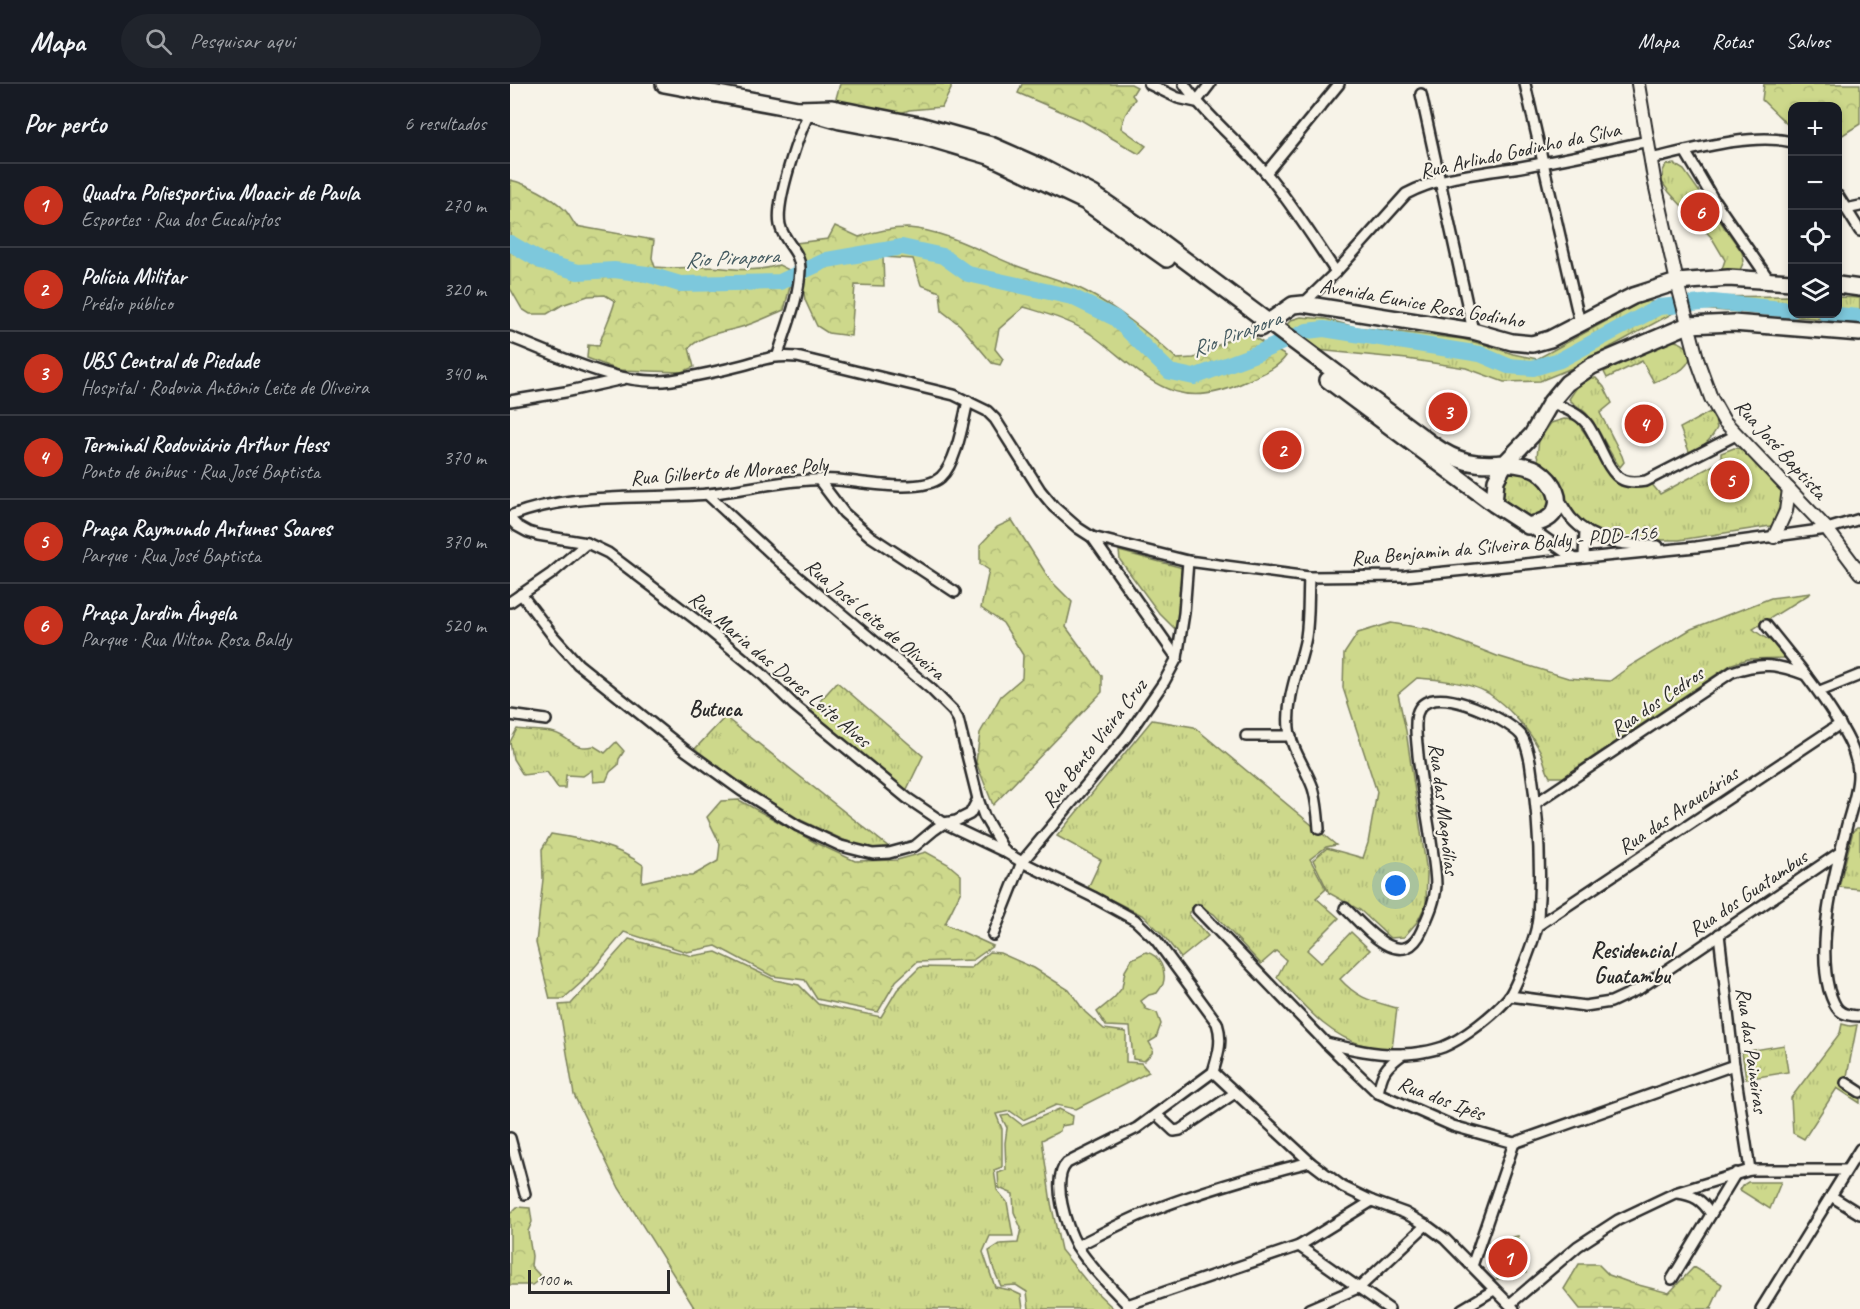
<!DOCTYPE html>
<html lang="pt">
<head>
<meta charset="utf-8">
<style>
	body { margin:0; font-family:Caveat,sans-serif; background:#20242c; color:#f1f3f6 }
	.controls { position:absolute; right:18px; top:18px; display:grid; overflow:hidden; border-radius:12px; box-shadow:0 3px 9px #0003 }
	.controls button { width:54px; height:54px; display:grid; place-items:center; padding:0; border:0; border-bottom:2px solid #363941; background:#171b24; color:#f1f3f6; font:30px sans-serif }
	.scale { position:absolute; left:18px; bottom:15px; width:142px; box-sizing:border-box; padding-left:6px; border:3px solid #2b2b2b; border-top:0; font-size:16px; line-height:21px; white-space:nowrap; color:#2b2b2b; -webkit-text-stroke:4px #f7f3e8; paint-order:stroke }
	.you { position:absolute; left:886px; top:802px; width:21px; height:21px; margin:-15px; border:4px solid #fff; border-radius:50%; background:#1a73e8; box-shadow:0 0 0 9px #1a73e833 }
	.badge { display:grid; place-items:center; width:39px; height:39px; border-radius:50%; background:#c8321e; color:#fff; font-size:20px; font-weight:700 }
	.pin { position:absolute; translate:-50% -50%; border:3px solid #fff; box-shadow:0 2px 6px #0006 }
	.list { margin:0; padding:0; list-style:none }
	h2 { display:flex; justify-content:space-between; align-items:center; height:78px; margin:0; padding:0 24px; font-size:26px }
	h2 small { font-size:20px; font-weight:400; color:#9ea1a6 }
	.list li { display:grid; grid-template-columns:39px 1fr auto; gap:18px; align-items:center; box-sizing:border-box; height:84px; padding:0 24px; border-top:2px solid #363941 }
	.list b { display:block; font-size:22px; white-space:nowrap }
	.list p { margin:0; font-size:20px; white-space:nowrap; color:#9ea1a6 }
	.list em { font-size:20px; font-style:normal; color:#9ea1a6 }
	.icon { flex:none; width:33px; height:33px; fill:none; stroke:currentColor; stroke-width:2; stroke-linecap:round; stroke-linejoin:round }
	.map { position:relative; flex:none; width:1350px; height:1225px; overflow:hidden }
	header { display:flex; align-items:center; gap:36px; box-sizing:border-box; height:84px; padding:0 30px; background:#171b24; border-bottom:2px solid #363941 }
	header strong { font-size:28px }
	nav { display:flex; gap:33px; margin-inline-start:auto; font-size:21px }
	.search { width:420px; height:54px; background:#20242c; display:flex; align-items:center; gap:15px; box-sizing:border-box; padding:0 21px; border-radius:33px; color:#9ea1a6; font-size:22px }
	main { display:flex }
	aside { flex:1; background:#171b24 }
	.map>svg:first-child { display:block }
</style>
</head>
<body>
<header>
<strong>Mapa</strong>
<div class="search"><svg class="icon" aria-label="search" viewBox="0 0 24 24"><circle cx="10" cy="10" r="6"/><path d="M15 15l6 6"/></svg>Pesquisar aqui</div>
<nav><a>Mapa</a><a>Rotas</a><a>Salvos</a></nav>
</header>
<main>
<aside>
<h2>Por perto<small>6 resultados</small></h2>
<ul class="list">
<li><span class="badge">1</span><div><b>Quadra Poliesportiva Moacir de Paula</b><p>Esportes · Rua dos Eucaliptos</p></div><em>270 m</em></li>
<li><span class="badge">2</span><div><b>Polícia Militar</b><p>Prédio público</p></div><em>320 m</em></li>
<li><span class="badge">3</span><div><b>UBS Central de Piedade</b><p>Hospital · Rodovia Antônio Leite de Oliveira</p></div><em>340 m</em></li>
<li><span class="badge">4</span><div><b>Terminál Rodoviário Arthur Hess</b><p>Ponto de ônibus · Rua José Baptista</p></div><em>370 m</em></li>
<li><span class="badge">5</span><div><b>Praça Raymundo Antunes Soares</b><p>Parque · Rua José Baptista</p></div><em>370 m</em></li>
<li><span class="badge">6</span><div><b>Praça Jardim Ângela</b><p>Parque · Rua Nilton Rosa Baldy</p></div><em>520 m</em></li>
</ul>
</aside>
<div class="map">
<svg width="1350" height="1225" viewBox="0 0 1350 1225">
	<defs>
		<pattern id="forest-crowns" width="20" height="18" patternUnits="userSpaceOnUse" patternTransform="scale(1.5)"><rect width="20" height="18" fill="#cdd88b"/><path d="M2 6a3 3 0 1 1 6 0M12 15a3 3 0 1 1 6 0" fill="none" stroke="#b0ba78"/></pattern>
		<pattern id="park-tufts" width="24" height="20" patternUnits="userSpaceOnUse" patternTransform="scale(1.5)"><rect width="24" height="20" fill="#cdd88b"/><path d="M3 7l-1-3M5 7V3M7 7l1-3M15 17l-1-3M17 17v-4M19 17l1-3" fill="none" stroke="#b0ba78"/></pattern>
	</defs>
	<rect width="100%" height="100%" fill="#f7f3e8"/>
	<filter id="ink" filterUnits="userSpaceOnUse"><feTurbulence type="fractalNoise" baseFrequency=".0167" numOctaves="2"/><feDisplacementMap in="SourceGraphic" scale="12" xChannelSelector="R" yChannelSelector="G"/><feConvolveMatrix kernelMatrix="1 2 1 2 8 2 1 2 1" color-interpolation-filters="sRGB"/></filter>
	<g filter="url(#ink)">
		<!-- forest -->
		<g fill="url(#forest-crowns)" stroke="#7c825b" stroke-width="1.5">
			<polygon points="330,0 441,0 441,5 432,23 399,26 388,30 325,18"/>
			<polygon points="512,0 621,0 627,3 622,11 625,15 615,31 611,44 636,62 629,70 571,36 508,9"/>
			<polygon points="1254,0 1350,0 1350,40 1328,54 1328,22 1282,22 1282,43 1279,42 1252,16"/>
			<path d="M0 96C18 100 41 112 55 126 59 130 62 137 66 142L144 156 142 174 145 183C161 185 177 183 193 183 222 183 240 190 269 181L279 186 282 195 274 226C259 232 244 240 228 244 210 249 193 250 179 264L184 283 171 288 108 286 77 274 78 261 89 262C93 246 101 233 105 217L95 211 78 212 52 221 37 230H20L12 225 0 204Z"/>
			<path d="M325 142 349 153C363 148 383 144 398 144 433 146 470 167 502 180 526 190 552 195 575 207 609 225 638 249 667 275L684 274 718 256 731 246 776 272C767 285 751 290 737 297 662 333 637 291 582 251 563 237 537 230 514 223L489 245 485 265 493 275 490 281 482 279 450 241 432 227 430 208 411 201 403 175 373 173 374 202 345 201 341 252 318 249 307 242 295 216 293 202 294 193 286 159 318 155Z"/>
			<polygon points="502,436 540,496 562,518 556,543 592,592 592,608 483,721 466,678 470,649 491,612 512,594 513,571 493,539 471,524 479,486 470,480 470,461 487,443"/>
			<path d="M229 716 306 759 345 777 387 776 416 768 438 780 451 791V807L435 840 483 862 463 876 407 878 386 897 368 928 307 915 295 896 262 892 206 862 177 868 114 848 72 898 53 915H40L26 859 33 795 32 765 41 750C73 755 107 762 133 781L132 798 158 792H182L208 777 210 760 197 733 211 717Z"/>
			<polygon points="7,1123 20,1124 22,1138 18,1147 22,1172 21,1182 32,1194 22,1201 0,1201 0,1130"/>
			<polygon points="1069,1180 1088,1180 1099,1191 1121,1199 1159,1209 1184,1183 1212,1200 1201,1224 1203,1225 1070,1225 1054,1205"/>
		</g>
		<!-- park -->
		<g fill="url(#park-tufts)" stroke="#7c825b" stroke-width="1.5">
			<polygon points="1164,80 1174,86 1232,168 1234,177 1230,186 1207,190 1212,185 1215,176 1202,154 1159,108 1152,98 1153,87 1156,81"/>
			<polygon points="1282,212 1282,230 1328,230 1328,213 1350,214 1350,238 1191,225 1187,213"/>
			<polygon points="1139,217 1167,227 1062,284 1030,297 994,298 956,284 897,275 807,266 776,242 781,236 791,233 816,235 845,243 952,255 976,261 1003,270 1027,275 1129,219"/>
			<path d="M1158 256C1168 256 1173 260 1181 266 1182 287 1160 291 1144 298L1132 277 1097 294 1094 288 1148 259Z"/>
			<path d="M1079 294H1086L1094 303 1102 319 1090 329 1112 372 1114 378 1110 383C1097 367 1091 346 1077 330 1072 324 1064 321 1059 315L1067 303Z"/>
			<path d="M1200 328 1205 336 1207 344C1200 357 1193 363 1180 370L1170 344Z"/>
			<path d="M1054 335 1066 336C1071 344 1077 352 1082 360 1100 387 1102 411 1141 399L1150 410 1211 377V369L1224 364 1235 365 1271 404 1276 413 1267 441 1169 456H1120L1091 451 1075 440 1063 429 1045 392 1031 383 1027 372 1029 356 1041 339Z"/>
			<path d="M1007 384 1015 385 1041 406V425L1025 435C1011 431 1000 424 990 413 990 398 993 390 1007 384Z"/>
			<polygon points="609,467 673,484 669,543 664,544 649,529 610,476"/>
			<path d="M1301 509 1243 545C1255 556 1268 557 1274 574L1238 575 1222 580 1053 693H1040C1034 683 1034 672 1028 663 1017 643 997 622 978 609 962 599 926 595 907 594L888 610 896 647 917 789 916 820 907 838 894 853 880 854 850 826 819 809 803 776 817 764 853 774 858 759 867 708 833 604 834 570 848 549 881 539 918 545 987 572 1058 594 1100 597 1120 582 1181 545 1261 514Z"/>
			<polygon points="327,598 413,672 396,707 301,627"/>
			<polygon points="215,633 380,764 371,767 353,765 282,732 250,713 185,665"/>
			<path d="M642 636 684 643 826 761 816 763 800 775 816 805 806 814 829 834 797 866 811 879 841 848 860 866 830 895C848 915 862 917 887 924L882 965C873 964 863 964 854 961 817 952 792 919 767 893L776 876 766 867 751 880 704 830 690 822 682 823 679 831 698 852 671 874 653 851 634 832 578 804 591 776 547 752Z"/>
			<path d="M7 645C18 647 37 646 45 649 61 654 63 667 84 662L95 669 106 658 114 667 109 675 108 681 100 688 96 697 83 698 82 686 73 692 56 691 55 704H48L37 688 13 691 3 675 0 658Z"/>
			<polygon points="1347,744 1350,744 1350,805 1329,803 1343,747"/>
			<polygon points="119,855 182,872 206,868 265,896 289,901 308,920 371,933 387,906 410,883 461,884 479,868 490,869 524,884 559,906 575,928 594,945 616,948 616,978 631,979 639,988 566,1025 546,1021 513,1036 500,1027 486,1030 492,1045 492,1083 484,1086 487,1106 497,1118 503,1152 480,1152 473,1168 485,1203 500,1206 511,1211 513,1225 185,1225 109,1104 64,1011 49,921 61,920"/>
			<path d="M636 868C650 871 657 887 653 900 651 904 649 906 647 909L639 911 631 917 636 925 647 929 651 940 646 954 639 958 643 965 642 969 634 977 623 975 620 943 596 942 587 928 604 914 612 904 615 887 622 875Z"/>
			<polygon points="1332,940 1340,942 1347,941 1337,992 1350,1001 1350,1019 1327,1004 1294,1055 1283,1049 1281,1014 1330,949"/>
			<polygon points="1274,961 1278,988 1236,995 1232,968"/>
			<polygon points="549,1025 563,1032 562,1040 551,1042 550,1047 532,1056 541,1119 551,1166 582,1204 604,1225 519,1225 517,1208 506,1201 491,1202 484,1186 479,1167 490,1160 508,1159 511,1144 504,1128 503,1110 489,1104 488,1089 496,1086 495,1059 497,1044 491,1032 499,1031 512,1041"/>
			<polygon points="1238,1098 1271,1098 1260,1125 1230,1106 1233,1101"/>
		</g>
		<!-- garden -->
		<polygon fill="#cdd88b" stroke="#7c825b" stroke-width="1.5" points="1008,1152 1016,1189 987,1195 979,1158"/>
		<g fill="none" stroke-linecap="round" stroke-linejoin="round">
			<!-- river -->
			<g stroke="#7dc8dc" stroke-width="16">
				<polyline points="0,159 31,177 68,188 104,186 137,190 170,200 270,198 317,176 392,163 433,172 458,190 562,213 605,234 660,288 684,293 748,269 797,247 814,245 970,270 998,282 1023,284 1050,276 1149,223 1203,218 1282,226"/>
				<polyline points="1316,230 1350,233"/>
			</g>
			<defs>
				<g id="minor">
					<polyline points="639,0 668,14 686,18 700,0"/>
					<path d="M674 0C697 33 729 58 756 89 782 120 803 154 826 188"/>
					<polyline points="1015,0 1070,239"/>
					<polyline points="911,10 963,247"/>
					<polyline points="1175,67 1202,113 1260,197"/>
					<path d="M1141 75C1181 66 1243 48 1282 58"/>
					<polyline points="756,89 829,0"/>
					<polyline points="1328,112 1350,147"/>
					<polyline points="1336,125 1350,122"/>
					<path d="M793 220 826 188 896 110C932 91 976 89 1016 82 1057 75 1097 66 1138 57"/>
					<path d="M0 253C47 271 111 304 162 296 186 292 210 287 233 281 255 275 264 271 287 273L444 311 477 327 485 335 530 406 544 423 568 444 582 453 678 477 799 493 895 492 1186 463 1317 445 1350 435"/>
					<path d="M268 271C276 244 289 215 290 186 291 167 274 159 270 141 265 118 289 47 301 26"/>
					<polyline points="0,317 55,308 113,295"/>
					<path d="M1041 318C1053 324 1069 329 1077 340 1088 354 1097 389 1113 396 1120 399 1129 398 1136 397L1226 351"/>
					<polyline points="309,396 334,429 360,452 445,508"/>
					<polyline points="197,410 269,477 421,605 443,627 448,635 468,715 474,732 495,768"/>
					<path d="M1048 414C1052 420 1056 428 1061 434 1083 460 1116 461 1148 462"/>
					<path d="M0 432C63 407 132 416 198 410 241 405 284 393 328 396 353 398 412 410 431 393 447 378 453 337 458 317"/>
					<path d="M0 435 7 442 18 448 28 451 77 459 98 469 189 538 251 589 284 621 397 714 434 739 495 768 512 778 583 813 625 836 646 856 707 939C713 957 708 971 703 988L800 1078 833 1103 862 1117 895 1129 916 1141 935 1155 1004 1225"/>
					<polyline points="1018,442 1065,475"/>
					<polyline points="582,453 667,574"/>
					<polyline points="1074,473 1075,447"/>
					<path d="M799 493C798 513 799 533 796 553 790 584 776 611 779 644 781 665 796 684 803 704 807 717 808 731 809 745"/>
					<polyline points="11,510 43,552 68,580 175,666 232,707 288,742 331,762 363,770 379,769 405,762 424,746 434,739 446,737 460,730 468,715"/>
					<polyline points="0,518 41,490 77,459"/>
					<path d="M1256 541C1281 572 1306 602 1327 636 1334 647 1342 660 1345 673 1347 678 1348 685 1348 691 1348 710 1339 730 1335 749 1323 795 1307 859 1319 906 1325 925 1329 932 1350 932"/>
					<polyline points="1310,607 1350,591"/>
					<polyline points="0,631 36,636"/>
					<polyline points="736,652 781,652"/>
					<path d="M1026 719 1222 588C1252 578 1267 580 1296 591"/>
					<polyline points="688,826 816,959 868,1009 943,1042 1004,1059 1224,981"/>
					<polyline points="1027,842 1330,640"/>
					<polyline points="1209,850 1224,981 1240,1086"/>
					<polyline points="483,851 512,778 617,652 654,598 667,574 674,529 678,477"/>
					<polyline points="1000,912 1075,922 1101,918 1129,905 1329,769"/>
					<path d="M816 959C841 965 866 971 892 970 904 970 922 967 933 963 953 955 985 930 998 914 1006 904 1025 854 1027 841 1029 832 1028 823 1029 814 1031 768 1027 722 1020 677 1018 668 1016 658 1011 651 996 634 917 594 907 630 904 643 907 657 908 671 911 699 917 728 921 757 923 772 926 787 926 802 925 818 918 832 912 846 892 891 854 842 835 824"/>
					<polyline points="1336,999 1350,1008"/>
					<path d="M868 1009C872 988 875 983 893 970"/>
					<polyline points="646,1030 664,1047 670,1046 725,1009"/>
					<polyline points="0,1054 15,1110"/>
					<path d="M1167 1109C1184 1111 1192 1116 1201 1130"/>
					<polyline points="1321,1112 1350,1130"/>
					<path d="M567 1162C589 1151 611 1139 633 1130 687 1108 743 1092 800 1078"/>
					<polyline points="789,1162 879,1225"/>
					<polyline points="962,1182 1004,1059"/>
					<polyline points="1162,1195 1226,1089"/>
					<polyline points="1000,1220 1068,1162 1108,1136 1165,1109 1240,1086 1336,1086"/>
					<polyline points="617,1221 789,1162 862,1117"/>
					<path d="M622 1225C605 1208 579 1182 567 1162 557 1144 540 1096 557 1079L627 1044 703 988"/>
					<polyline points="799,1225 850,1203 916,1141"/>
					<polyline points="952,1225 984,1206"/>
					<polyline points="1251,1225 1350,1065"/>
				</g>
				<g id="tertiary">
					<polyline points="1128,0 1144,95 1167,198 1188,278 1201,314 1214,337 1317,445 1350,489"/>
					<polyline points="1264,453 1276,427 1279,405"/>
				</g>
				<g id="primary">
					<polyline points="154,0 288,25 330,37 415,53 479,72 576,118 657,175"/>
					<path d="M288 25 322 24 409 41 481 61 533 84 583 110 628 141 923 361C947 378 966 382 995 379L1022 351 1041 318 1057 299 1082 282 1178 241 1223 239 1350 249"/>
					<polyline points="1328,201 1350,204"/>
					<polyline points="750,244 783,221 793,220 963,247 1002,258 1022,260 1040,255 1123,212 1167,198 1218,194 1282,198"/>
					<path d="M818 296 984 420 1018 442C1025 440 1034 438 1040 433 1057 418 1042 396 1027 386 1018 381 1005 380 995 379L986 396 984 420"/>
				</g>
			</defs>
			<!-- minor casing -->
			<use href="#minor" stroke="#2b2b2b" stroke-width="14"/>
			<!-- tertiary casing -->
			<use href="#tertiary" stroke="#2b2b2b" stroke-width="16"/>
			<!-- primary casing -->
			<use href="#primary" stroke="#2b2b2b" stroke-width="20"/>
			<!-- minor -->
			<use href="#minor" stroke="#f7f3e8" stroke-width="9"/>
			<!-- tertiary -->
			<use href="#tertiary" stroke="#f7f3e8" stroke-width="12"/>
			<!-- primary -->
			<use href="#primary" stroke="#f7f3e8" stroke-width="15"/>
		</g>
	</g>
	<g text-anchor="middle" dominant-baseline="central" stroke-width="4.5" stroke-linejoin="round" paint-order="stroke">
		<!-- street labels -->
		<g font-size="21" fill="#2b2b2b" stroke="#f7f3e8">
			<text transform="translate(1010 66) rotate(-12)">Rua Arlindo Godinho da Silva</text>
			<text transform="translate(912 219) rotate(10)">Avenida Eunice Rosa Godinho</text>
			<text transform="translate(1271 365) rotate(48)">Rua José Baptista</text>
			<text transform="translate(219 387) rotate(-4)">Rua Gilberto de Moraes Poly</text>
			<text transform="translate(994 461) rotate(-5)">Rua Benjamin da Silveira Baldy - PDD-156</text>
			<text transform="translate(365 535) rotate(40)">Rua José Leite de Oliveira</text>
			<text transform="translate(270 585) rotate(40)">Rua Maria das Dores Leite Alves</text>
			<text transform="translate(1147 617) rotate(-34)">Rua dos Cedros</text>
			<text transform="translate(584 659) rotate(-52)">Rua Bento Vieira Cruz</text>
			<text transform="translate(934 725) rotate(83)">Rua das Magnólias</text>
			<text transform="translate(1168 726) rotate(-34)">Rua das Araucárias</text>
			<text transform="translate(1238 809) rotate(-34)">Rua dos Guatambus</text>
			<text transform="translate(1242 966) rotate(82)">Rua das Paineiras</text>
			<text transform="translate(931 1014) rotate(21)">Rua dos Ipês</text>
		</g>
		<!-- water labels -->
		<g font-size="22" font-style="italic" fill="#445a60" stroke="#f7f3e8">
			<text transform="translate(222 174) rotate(-3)">Rio Pirapora</text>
			<text transform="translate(726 250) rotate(-21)">Rio Pirapora</text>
		</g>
		<!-- neighbourhood labels -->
		<g font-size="22" font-weight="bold" fill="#2b2b2b" stroke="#f7f3e8">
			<text x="205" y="625">Butuca</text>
			<text x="1122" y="867">Residencial<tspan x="1122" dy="25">Guatambu</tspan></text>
		</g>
	</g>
</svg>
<div class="controls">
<button>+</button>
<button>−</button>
<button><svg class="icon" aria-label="locate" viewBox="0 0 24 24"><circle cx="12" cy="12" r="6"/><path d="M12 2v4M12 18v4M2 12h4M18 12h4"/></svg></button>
<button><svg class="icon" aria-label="layers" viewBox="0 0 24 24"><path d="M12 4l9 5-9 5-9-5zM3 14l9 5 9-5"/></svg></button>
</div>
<div class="scale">100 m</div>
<div class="you"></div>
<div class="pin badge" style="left:998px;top:1174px">1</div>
<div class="pin badge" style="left:772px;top:366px">2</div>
<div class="pin badge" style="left:938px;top:328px">3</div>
<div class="pin badge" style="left:1134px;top:340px">4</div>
<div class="pin badge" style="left:1220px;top:396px">5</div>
<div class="pin badge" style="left:1190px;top:128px">6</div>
</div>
</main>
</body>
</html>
